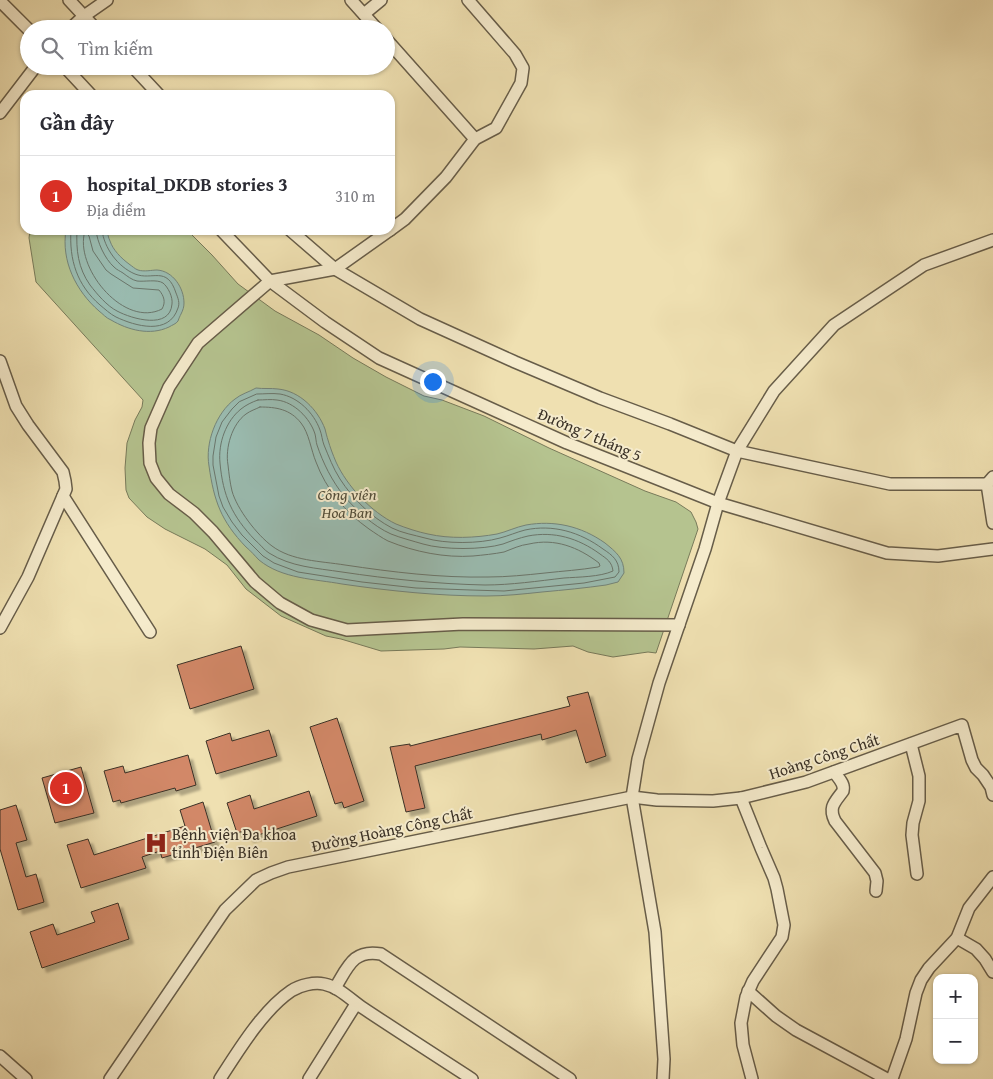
<!DOCTYPE html>
<html lang="vi">
<head>
<meta charset="utf-8">
<style>
	body { margin:0; font-family:"Gentium Book Plus",serif; background:#f7f7f7; color:#2b2b33 }
	.controls { position:absolute; right:15px; bottom:15px; display:grid; overflow:hidden; border-radius:10px; box-shadow:0 1px 4px #0004 }
	.controls button { width:45px; height:45px; display:grid; place-items:center; padding:0; border:0; border-bottom:1px solid #e1e1e2; background:#fff; color:#2b2b33; font:25px sans-serif }
	.you { position:absolute; left:432px; top:381px; width:18px; height:18px; margin:-12px; border:4px solid #fff; border-radius:50%; background:#1a73e8; box-shadow:0 0 0 8px #1a73e833 }
	.badge { display:grid; place-items:center; width:32px; height:32px; border-radius:50%; background:#d93025; color:#fff; font-size:16px; font-weight:700 }
	.pin { position:absolute; translate:-50% -50%; border:2px solid #fff; box-shadow:0 1px 5px #0006 }
	.list { margin:0; padding:0; list-style:none }
	h2 { display:flex; justify-content:space-between; align-items:center; height:65px; margin:0; padding:0 20px; font-size:21px }
	h2 small { font-size:16px; font-weight:400; color:#7c7c81 }
	.list li { display:grid; grid-template-columns:32px 1fr auto; gap:15px; align-items:center; box-sizing:border-box; height:80px; padding:0 20px; border-top:1px solid #e1e1e2 }
	.list b { display:block; font-size:19px; white-space:nowrap }
	.list p { margin:0; font-size:16px; white-space:nowrap; color:#7c7c81 }
	.list em { font-size:16px; font-style:normal; color:#7c7c81 }
	.icon { flex:none; width:28px; height:28px; fill:none; stroke:currentColor; stroke-width:2; stroke-linecap:round; stroke-linejoin:round }
	.map { position:relative; flex:none; width:993px; height:1079px; overflow:hidden }
	.search { position:absolute; background:#fff; box-shadow:0 1px 4px #0004; left:20px; top:20px; width:375px; height:55px; display:flex; align-items:center; gap:12px; box-sizing:border-box; padding:0 18px; border-radius:28px; color:#7c7c81; font-size:19px }
	.panel { position:absolute; background:#fff; box-shadow:0 1px 4px #0004; left:20px; top:90px; width:375px; height:145px; border-radius:15px }
	.map>svg:first-child { display:block }
</style>
</head>
<body>
<div class="map">
<svg width="993" height="1079" viewBox="0 0 993 1079">
	<defs>
		<filter id="shadow"><feDropShadow dx="4.5" dy="4.5" stdDeviation="1" flood-color="#0004"/></filter>
	</defs>
	<rect width="100%" height="100%" fill="#efe0b1"/>
	<filter id="stains"><feTurbulence type="fractalNoise" baseFrequency=".004" numOctaves="4"/><feColorMatrix values="0 0 0 0 .2 0 0 0 0 .09 0 0 0 0 .02 0 0 0 .5 -.17"/></filter>
	<radialGradient id="worn" r=".72"><stop offset=".6" stop-color="#630" stop-opacity="0"/><stop offset="1" stop-color="#630" stop-opacity=".3"/></radialGradient>
	<!-- green -->
	<polygon fill="#b5c38f" stroke="#787a5a" points="30,230 187,230 212,255 238,284 275,311 319,335 353,358 386,377 424,396 442,400 484,416 549,448 645,491 676,502 691,512 696,522 698,529 656,653 648,652 613,657 588,652 573,646 534,649 460,647 444,649 381,651 341,639 326,636 281,616 246,589 227,565 205,549 165,529 147,517 129,498 126,490 125,468 127,443 135,420 142,407 143,400 36,282 29,238"/>
	<!-- water -->
	<g fill="#9abcb1" stroke="#748479">
		<path d="M66 230H107C108 234 108 237 110 241 113 250 121 258 129 264 132 266 135 269 138 270 144 272 152 270 157 270 173 271 184 288 184 303 184 307 183 310 181 314 180 316 179 318 178 321 176 324 172 325 169 327 150 336 128 330 111 320 106 318 103 314 99 311 76 291 61 261 66 230Z"/>
		<path d="M256 388C263 389 271 388 278 389 300 391 318 410 325 429 326 433 327 437 328 440 330 447 333 455 336 462 347 486 371 512 396 524 406 528 418 532 428 534 450 539 475 538 497 534 506 532 516 527 526 525 554 520 581 526 605 543 616 552 624 558 624 573L618 582 606 585C585 588 564 590 542 592 523 594 505 596 486 596 438 596 390 591 342 584 315 579 282 579 259 560 255 556 251 551 246 547 221 521 214 501 209 466 205 443 216 413 235 399 241 394 249 392 256 388Z"/>
	</g>
	<g fill="none" stroke-linecap="round" stroke-linejoin="round">
		<!-- shore -->
		<g stroke="#6a766c" stroke-width="1">
			<path d="M71 230C69 260 77 285 100 305 105 309 110 314 116 317 135 326 169 336 178 308 180 303 178 298 176 293 167 265 152 281 135 274 118 267 104 248 102 230"/>
			<path d="M77 230C76 250 78 268 90 285 97 294 107 306 117 311 132 319 170 330 172 304 173 297 168 287 163 283 157 279 144 282 137 281 132 280 127 276 123 273 120 271 117 270 114 267 105 259 97 242 96 230"/>
			<path d="M87 234 89 236 93 251 106 270 111 274 133 288 159 290C164 296 166 302 162 309 125 328 77 271 84 235Z"/>
			<path d="M257 394C264 394 272 393 280 394 298 397 314 413 320 430 322 435 322 440 324 445 329 457 333 468 340 479 353 499 371 517 392 528 402 533 414 535 425 538 445 544 479 544 500 538 508 536 517 532 525 530 553 524 580 532 603 549 612 555 619 560 619 572L615 577 584 583 504 591 471 590 416 588 362 582 298 572 274 563 263 556 242 535 232 522 223 507 219 496 213 465V456L216 437 222 422 232 409 239 402Z"/>
			<path d="M258 400C264 400 271 399 277 400 294 402 310 418 315 434 316 438 316 442 317 445 323 463 332 481 344 496 356 510 373 526 391 534 401 538 413 541 423 544 443 550 483 550 503 544 511 541 519 538 528 536 554 531 578 538 600 554 607 559 612 562 613 571 600 577 578 577 564 578 538 581 511 585 485 585 437 584 389 579 342 572 316 568 291 567 269 553 264 550 260 544 255 540 232 516 223 496 220 463 218 443 226 421 241 409 246 405 252 402 258 400Z"/>
			<path d="M260 407C276 407 290 409 301 423 309 433 311 450 316 462 326 489 345 512 369 529 375 533 382 538 388 541 415 552 445 558 473 556 483 555 494 554 504 552 512 549 520 545 529 544 555 538 578 547 599 563L600 566 598 567C580 570 563 571 545 573 526 575 507 577 488 577 440 578 392 572 345 565 320 561 292 561 272 546 257 535 237 509 232 491 230 483 229 474 228 465 225 448 232 424 246 414 250 411 256 409 260 407Z"/>
		</g>
	</g>
	<!-- building -->
	<g fill="#d28868" stroke="#3a3126" filter="url(#shadow)">
		<polygon points="241,646 254,689 190,709 177,665"/>
		<polygon points="588,692 606,756 586,763 576,730 542,740 541,734 415,766 425,808 406,812 390,747 410,744 410,746 570,706 567,697"/>
		<polygon points="337,718 364,801 344,808 342,802 335,804 310,727"/>
		<polygon points="269,730 277,756 216,774 206,741 230,733 232,741"/>
		<polygon points="188,755 196,785 176,791 175,788 121,803 120,800 113,802 104,771 123,766 125,773"/>
		<polygon points="81,767 94,813 55,823 42,778"/>
		<polygon points="309,791 317,816 249,838 247,830 237,833 227,803 250,795 254,809"/>
		<polygon points="203,802 215,842 162,858 160,851 142,857 146,868 81,888 67,845 88,839 94,855 185,826 180,810"/>
		<polygon points="16,805 27,840 16,843 26,877 36,874 44,902 18,910 0,849 0,810"/>
		<polygon points="118,903 129,939 42,968 30,932 53,924 57,935 95,922 91,912"/>
	</g>
	<g fill="none" stroke-linecap="round" stroke-linejoin="round">
		<defs>
			<g id="minor">
				<polyline points="69,0 96,29"/>
				<polyline points="351,0 377,29"/>
				<polyline points="0,1 29,30"/>
				<polyline points="364,14 381,0"/>
				<polyline points="70,29 84,16 107,0"/>
				<polyline points="386,39 475,139"/>
				<polyline points="64,66 91,95"/>
				<polyline points="132,66 159,95"/>
				<polyline points="0,113 36,66"/>
				<polyline points="221,230 270,281 325,322 379,358 567,443 718,503 887,553 938,556 993,549"/>
				<polyline points="290,230 335,269 420,319 515,362 600,398 670,424 737,451 890,484 987,484"/>
				<polyline points="390,230 335,269 270,281 198,343 169,387 151,428 149,443 150,463 156,478 169,494 194,513 213,532 255,582 280,603 311,620 347,630 463,624 679,625"/>
				<polyline points="390,230 405,219 446,177 475,139 496,128 521,83 523,68 515,54 468,0"/>
				<polyline points="0,361 16,406 28,425 63,472 65,481 66,489 28,577 0,628"/>
				<polyline points="993,477 987,484 993,523"/>
				<polyline points="63,496 150,632"/>
				<polyline points="911,744 919,776 919,801 913,823 912,835 917,874"/>
				<path d="M834 772C838 778 845 783 843 791 835 802 828 807 835 821L875 873 877 881 876 891"/>
				<polyline points="741,798 761,848 774,878 777,889 784,925 782,937 753,981 746,997 741,1023 743,1045 752,1079"/>
				<polyline points="957,938 976,949 985,959 993,972"/>
				<path d="M335 988C348 967 353 949 381 954L570 1079"/>
				<polyline points="748,991 776,1016 796,1030 887,1079"/>
				<polyline points="0,1056 26,1079"/>
				<polyline points="110,1079 225,910 256,880 271,873 288,867 632,797 657,800 713,801 741,798 806,782 962,725 972,760 976,768 983,775 991,787 993,795"/>
				<path d="M220 1079C238 1051 263 1010 291 991 300 985 314 982 324 984 339 987 351 1000 363 1008 399 1032 435 1055 472 1079"/>
				<polyline points="309,1079 356,1004"/>
				<polyline points="663,1079 664,1059 655,932 632,797 638,759 659,683 705,549 718,503 737,451 774,391 834,325 924,265 993,240"/>
				<polyline points="892,1079 906,1039 916,993 921,980 929,968 957,938 969,908 993,877"/>
			</g>
		</defs>
		<!-- minor casing -->
		<use href="#minor" stroke="#675d49" stroke-width="14"/>
		<!-- minor -->
		<use href="#minor" stroke="#f5ebcc" stroke-width="11"/>
	</g>
	<!-- icons -->
	<defs>
		<symbol id="hospital-bare" viewBox="-9 -9 18 18"><path d="M-5-5h3v3.5h4V-5h3V5h-3V1.5h-4V5h-3Z" fill="#8f2418" stroke="#f5ebcc" stroke-width="2.5" paint-order="stroke"/></symbol>
	</defs>
	<g fill-rule="evenodd">
		<use href="#hospital-bare" x="140" y="827" width="32" height="32"/>
	</g>
	<g text-anchor="middle" dominant-baseline="central" stroke-width="4" stroke-linejoin="round" paint-order="stroke">
		<!-- street labels -->
		<g font-size="16" fill="#3a3126" stroke="#f5ebcc">
			<text transform="translate(590 434) rotate(23)">Đường 7 tháng 5</text>
			<text transform="translate(824 756) rotate(-18)">Hoàng Công Chất</text>
			<text transform="translate(392 829) rotate(-12)">Đường Hoàng Công Chất</text>
		</g>
		<!-- park labels -->
		<g font-size="16" font-style="italic" fill="#534e3b" stroke="#f5ebcc">
			<text x="347" y="494">Công viên<tspan x="347" dy="18">Hoa Ban</tspan></text>
		</g>
		<!-- poi labels -->
		<g font-size="16" fill="#3a3126" stroke="#f5ebcc" text-anchor="start">
			<text x="172" y="834">Bệnh viện Đa khoa<tspan x="172" dy="18">tỉnh Điện Biên</tspan></text>
		</g>
	</g>
	<rect width="100%" height="100%" filter="url(#stains)"/>
	<rect width="100%" height="100%" fill="url(#worn)"/>
</svg>
<div class="controls">
<button>+</button>
<button>−</button>
</div>
<div class="you"></div>
<div class="pin badge" style="left:66px;top:788px">1</div>
<div class="search"><svg class="icon" aria-label="search" viewBox="0 0 24 24"><circle cx="10" cy="10" r="6"/><path d="M15 15l6 6"/></svg>Tìm kiếm</div>
<section class="panel">
<h2>Gần đây<small></small></h2>
<ul class="list">
<li><span class="badge">1</span><div><b>hospital_DKDB stories 3</b><p>Địa điểm</p></div><em>310 m</em></li>
</ul>
</section>
</div>
</body>
</html>
